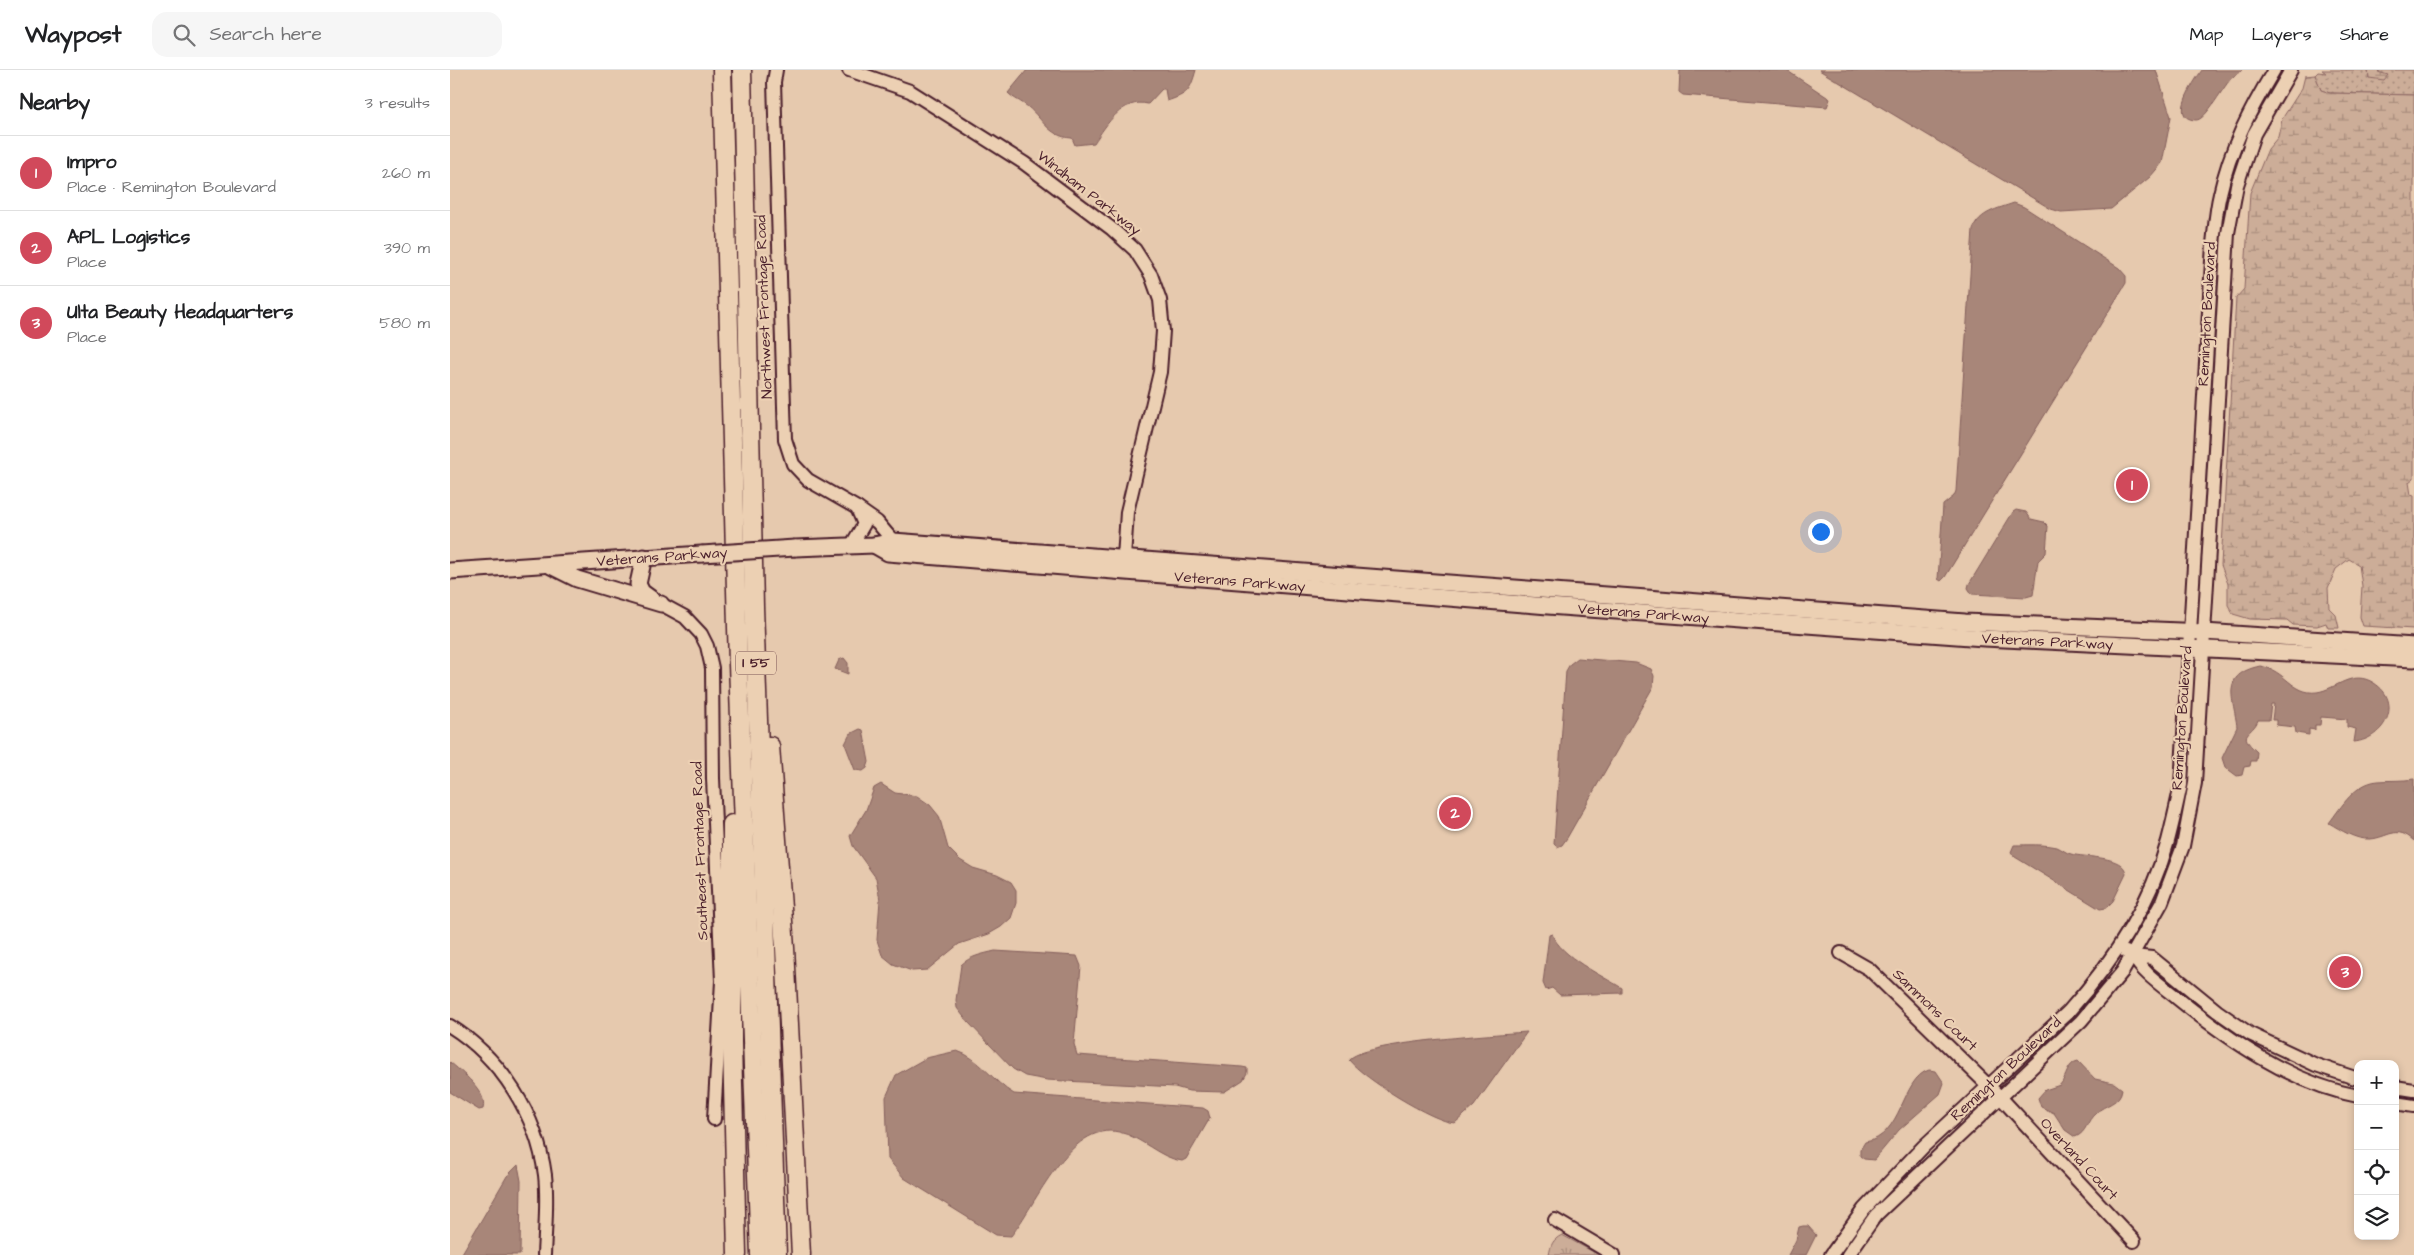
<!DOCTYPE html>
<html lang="en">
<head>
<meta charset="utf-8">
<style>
	body { margin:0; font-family:"Architects Daughter",sans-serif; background:#f6f6f6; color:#202124 }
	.controls { position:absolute; right:15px; bottom:15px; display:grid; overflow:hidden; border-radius:10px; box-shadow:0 2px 8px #0003 }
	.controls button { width:45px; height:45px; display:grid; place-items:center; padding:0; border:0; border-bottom:1px solid #e0e0e0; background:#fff; color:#202124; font:25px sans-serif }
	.you { position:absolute; left:1370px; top:461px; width:18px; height:18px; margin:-12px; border:4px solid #fff; border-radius:50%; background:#1a73e8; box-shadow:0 0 0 8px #1a73e833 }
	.badge { display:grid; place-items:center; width:32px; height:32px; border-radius:50%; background:#d1495b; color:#fff; font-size:16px; font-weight:700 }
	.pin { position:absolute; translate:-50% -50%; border:2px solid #fff; box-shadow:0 1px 5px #0006 }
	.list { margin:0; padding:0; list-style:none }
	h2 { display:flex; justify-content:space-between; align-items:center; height:65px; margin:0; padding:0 20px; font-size:21px }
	h2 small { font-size:16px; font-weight:400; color:#757577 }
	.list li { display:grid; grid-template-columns:32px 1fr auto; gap:15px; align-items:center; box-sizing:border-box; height:75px; padding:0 20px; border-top:1px solid #e0e0e0 }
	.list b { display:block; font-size:19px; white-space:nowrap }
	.list p { margin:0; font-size:16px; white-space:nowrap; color:#757577 }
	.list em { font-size:16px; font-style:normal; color:#757577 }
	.icon { flex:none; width:28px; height:28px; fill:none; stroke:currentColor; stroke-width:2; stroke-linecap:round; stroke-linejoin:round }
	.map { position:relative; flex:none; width:1964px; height:1185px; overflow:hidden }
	header { display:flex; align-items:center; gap:30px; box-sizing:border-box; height:70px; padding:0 25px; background:#fff; border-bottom:1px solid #e0e0e0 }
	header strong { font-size:24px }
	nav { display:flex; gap:28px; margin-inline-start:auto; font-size:18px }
	.search { width:350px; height:45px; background:#f6f6f6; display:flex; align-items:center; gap:12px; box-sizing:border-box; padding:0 18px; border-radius:15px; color:#757577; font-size:19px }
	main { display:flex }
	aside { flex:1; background:#fff }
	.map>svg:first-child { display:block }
</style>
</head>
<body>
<header>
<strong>Waypost</strong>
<div class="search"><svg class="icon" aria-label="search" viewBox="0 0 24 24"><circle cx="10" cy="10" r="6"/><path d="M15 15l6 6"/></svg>Search here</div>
<nav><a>Map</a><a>Layers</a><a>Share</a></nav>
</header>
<main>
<aside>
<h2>Nearby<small>3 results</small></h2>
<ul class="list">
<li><span class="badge">1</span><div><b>Impro</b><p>Place · Remington Boulevard</p></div><em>260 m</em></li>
<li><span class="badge">2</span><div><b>APL Logistics</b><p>Place</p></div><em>390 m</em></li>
<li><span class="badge">3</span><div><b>Ulta Beauty Headquarters</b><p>Place</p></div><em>580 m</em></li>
</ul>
</aside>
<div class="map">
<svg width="1964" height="1185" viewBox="0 0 1964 1185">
	<defs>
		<pattern id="grass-dots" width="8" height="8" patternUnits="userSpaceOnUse" patternTransform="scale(1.25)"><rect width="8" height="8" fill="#ccad98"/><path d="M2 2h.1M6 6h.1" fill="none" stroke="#a88c7c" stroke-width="1.8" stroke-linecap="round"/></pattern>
		<pattern id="wetland-marsh" width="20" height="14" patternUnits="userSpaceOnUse" patternTransform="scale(1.25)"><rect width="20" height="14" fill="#ccad98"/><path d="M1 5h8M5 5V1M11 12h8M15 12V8" fill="none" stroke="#a88c7c"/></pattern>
		<pattern id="park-tufts" width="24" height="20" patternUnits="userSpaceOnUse" patternTransform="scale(1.25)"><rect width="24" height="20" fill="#ccad98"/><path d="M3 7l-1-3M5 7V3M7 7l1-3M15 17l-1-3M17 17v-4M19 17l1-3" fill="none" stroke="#a88c7c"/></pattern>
	</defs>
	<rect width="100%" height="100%" fill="#e6c9ae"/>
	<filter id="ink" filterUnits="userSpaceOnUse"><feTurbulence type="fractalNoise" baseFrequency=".02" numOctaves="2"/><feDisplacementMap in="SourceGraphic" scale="10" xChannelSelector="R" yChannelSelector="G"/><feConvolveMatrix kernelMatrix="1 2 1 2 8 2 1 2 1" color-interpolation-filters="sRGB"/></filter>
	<g filter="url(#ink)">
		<!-- grass -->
		<polygon fill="url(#grass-dots)" stroke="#8b6662" points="1872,0 1918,0 1919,8 1931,0 1964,0 1964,25 1880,23 1871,20 1865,5 1868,2 1876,3"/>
		<!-- wetland -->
		<g fill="url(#wetland-marsh)" stroke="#8b6662">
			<polygon points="1918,0 1930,0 1928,2 1938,5 1934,10 1919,8"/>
			<polygon points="1865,5 1871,20 1880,23 1964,25 1964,408 1959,412 1961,425 1964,426 1964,559 1913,556 1910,547 1912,516 1909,495 1899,489 1886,499 1878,518 1879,538 1886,545 1889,558 1878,558 1876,553 1867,556 1843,555 1837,550 1800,549 1783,544 1778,535 1778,514 1771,495 1786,228 1794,219 1800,123 1818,79 1828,67 1832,49 1852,18 1855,6"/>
		</g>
		<!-- park -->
		<path fill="url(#park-tufts)" stroke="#8b6662" d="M1112 1165 1149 1185H1099C1101 1175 1102 1170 1112 1165Z"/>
		<!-- water -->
		<g fill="#a88679" stroke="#825d5a">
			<path d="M577 0H746C740 21 738 24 717 31L715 19H712L698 34C672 28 657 54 644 73L625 75 622 68C597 67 592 46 574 34 568 30 563 28 558 23Z"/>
			<polygon points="1230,0 1336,0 1380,29 1377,37 1233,25 1229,22"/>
			<polygon points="1369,0 1706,0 1721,47 1712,93 1700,107 1661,139 1611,142 1601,139"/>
			<path d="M1752 0H1793C1790 2 1786 4 1783 7 1774 14 1756 51 1746 50 1717 49 1746 9 1752 0Z"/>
			<path d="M1564 133 1574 137 1669 198 1676 206V213L1495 507 1491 511 1488 509 1493 435 1504 426 1506 421 1523 159C1530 142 1547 139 1564 133Z"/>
			<polygon points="1566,440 1576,442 1581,449 1594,452 1598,456 1596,483 1588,491 1583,525 1576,527 1522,524 1518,518 1519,514 1563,442"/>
			<polygon points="394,588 398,593 398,604 385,599 389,590"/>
			<polygon points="1128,588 1186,593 1201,599 1204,606 1203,617 1117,768 1112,775 1107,777 1104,774 1116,601 1120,594"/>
			<path d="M1810 596C1836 600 1842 625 1867 622 1887 619 1902 599 1924 613 1954 632 1935 669 1904 672L1906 659 1897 657V649L1871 647 1870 655H1865V660L1859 659V665L1846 663 1845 657 1826 655V650H1822L1824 634H1821L1819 650H1808C1803 665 1785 662 1807 682L1806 691H1801L1800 696 1794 697 1792 705 1787 706 1775 697 1772 688 1787 657C1784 628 1769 605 1810 596Z"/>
			<polygon points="410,659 413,660 419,692 417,698 413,701 405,700 395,674 400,664"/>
			<path d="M1964 709V771C1946 754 1938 768 1920 769 1905 770 1891 760 1879 753 1892 736 1905 713 1928 711 1940 710 1952 711 1964 709Z"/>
			<polygon points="431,714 445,723 467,726 480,735 489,746 498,778 510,790 523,798 547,805 561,812 566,820 566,833 561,848 551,857 539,864 509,874 477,900 462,901 443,894 432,885 427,870 430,830 426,808 403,776 400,766 416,740 424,718"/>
			<path d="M1564 775C1578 775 1593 774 1607 777 1612 779 1616 783 1621 784 1634 788 1675 785 1676 804L1663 831 1656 838 1650 839 1565 787 1561 782Z"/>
			<path d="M1102 864C1111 887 1151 905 1172 918V923L1110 925 1102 918 1096 920 1093 913 1099 865Z"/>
			<path d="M545 881 627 886 631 896 624 974 627 985 792 997 797 998V1003L793 1010 774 1022 739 1021 725 1017 597 1010 575 1006 563 999 517 951 507 938 506 930 511 895C520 886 533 884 545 881Z"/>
			<path d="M1077 962 1024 1036 1005 1053C983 1052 913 1008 899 990 911 972 1050 964 1077 962Z"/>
			<path d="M507 981C530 988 543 1012 564 1024L753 1038 758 1041 760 1048 736 1089 732 1091C709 1088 692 1067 669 1062 619 1051 586 1135 561 1166L546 1165 454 1108 438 1089 436 1027 446 1005 476 988Z"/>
			<path d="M1628 991 1645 1009 1664 1013 1672 1019C1670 1034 1655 1034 1646 1043 1636 1051 1637 1063 1625 1067L1615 1060 1604 1043 1591 1037 1588 1028 1595 1020 1610 1015C1617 1007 1617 993 1628 991Z"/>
			<path d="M0 992C11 1002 38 1021 33 1039L29 1040 0 1022Z"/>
			<path d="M1479 1000 1486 1001 1494 1013 1490 1024 1449 1060 1424 1090 1414 1089 1410 1086V1080L1415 1072C1453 1067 1451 1008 1479 1000Z"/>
			<polygon points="68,1095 71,1111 70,1185 11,1185 57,1106"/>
			<polygon points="1353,1156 1358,1156 1366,1165 1356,1185 1338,1185 1346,1170 1349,1157"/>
		</g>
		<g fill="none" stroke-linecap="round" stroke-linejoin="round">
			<defs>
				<g id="minor">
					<polyline points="326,0 324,12 335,369 343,394 358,410 407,438"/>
					<polyline points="399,0 460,21 574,93 662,159 685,180 701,205 710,230 713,261 710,302 677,442 674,488"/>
					<polyline points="401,476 414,454 407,438 427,452 443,471"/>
					<polyline points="211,534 235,547 251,564 257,576 262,598 263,708 272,911 264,1049"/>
					<polyline points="1676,882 1683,886 1702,888 1767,941 1800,964 1866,995 1908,1009"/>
					<polyline points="1391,883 1419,899 1551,1028 1684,1171"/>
					<path d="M1683 886C1694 904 1710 914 1727 928 1779 970 1840 1013 1908 1026"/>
					<path d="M0 956C51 988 87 1045 95 1105 98 1131 95 1159 94 1185"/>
					<polyline points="1945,1017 1964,1020"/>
					<polyline points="1945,1033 1964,1036"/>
					<polyline points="1105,1150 1164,1185"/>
					<path d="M1381 1185 1414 1139 1474 1076 1618 942C1663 892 1700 836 1718 771 1723 752 1727 733 1731 715L1763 174C1765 157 1766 140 1770 124 1780 78 1800 40 1824 0"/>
					<polyline points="1398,1185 1426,1145 1631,951 1673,901 1712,832 1733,776 1745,713 1778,163 1787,115 1804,64 1841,0"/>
				</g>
				<g id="major">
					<path id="s1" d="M424 475 438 483 1098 536 1534 568 1964 589"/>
					<polyline points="345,478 424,475 443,471 1515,552 1754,562 1964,576"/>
					<polyline points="194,487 188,514 192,522 203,530"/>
					<polyline points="101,496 127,509 211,534"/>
					<polyline points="0,501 252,484"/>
				</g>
				<g id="highway">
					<polyline points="272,0 288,594 310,1185"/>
					<polyline points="292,0 304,537 327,1185"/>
					<polyline points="320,676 335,878 351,1185"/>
					<polyline points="282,754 282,972 287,1185"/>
				</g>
			</defs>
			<!-- minor casing -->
			<use href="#minor" stroke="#4a1f2b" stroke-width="16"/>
			<!-- major casing -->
			<use href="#major" stroke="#4a1f2b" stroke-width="19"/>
			<!-- highway casing -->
			<use href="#highway" stroke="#4a1f2b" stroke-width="21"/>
			<!-- minor -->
			<use href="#minor" stroke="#ecd0b3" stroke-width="12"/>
			<!-- major -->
			<use href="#major" stroke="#ecd0b3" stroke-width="15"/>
			<!-- highway -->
			<use href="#highway" stroke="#ecd0b3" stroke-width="18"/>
			<defs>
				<polyline id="major-bridge" points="252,484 345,478"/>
			</defs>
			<!-- major-bridge casing -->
			<use href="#major-bridge" stroke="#4a1f2b" stroke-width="19" stroke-linecap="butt"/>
			<!-- major-bridge -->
			<use href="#major-bridge" stroke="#ecd0b3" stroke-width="15"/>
		</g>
	</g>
	<g text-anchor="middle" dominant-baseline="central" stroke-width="4.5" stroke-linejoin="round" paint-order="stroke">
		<!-- shield labels -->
		<rect fill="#ecd0b3" stroke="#7b5454" stroke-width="1" x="286" y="581.5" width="40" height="23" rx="4"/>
		<g font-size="14" font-weight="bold" fill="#4a1f2b">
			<text x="306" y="593">I 55</text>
		</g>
		<!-- street labels -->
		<g font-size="15" fill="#4a1f2b" stroke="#ecd0b3">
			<text transform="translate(639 123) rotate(38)">Windham Parkway</text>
			<text transform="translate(314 237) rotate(-92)">Northwest Frontage Road</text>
			<text transform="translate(1757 244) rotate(-87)">Remington Boulevard</text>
			<text transform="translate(212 487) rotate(-4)">Veterans Parkway</text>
			<text stroke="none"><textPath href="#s1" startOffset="369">Veterans Parkway</textPath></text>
			<text stroke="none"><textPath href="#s1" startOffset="774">Veterans Parkway</textPath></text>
			<text stroke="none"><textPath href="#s1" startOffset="1179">Veterans Parkway</textPath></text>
			<text transform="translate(1732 648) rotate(-86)">Remington Boulevard</text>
			<text transform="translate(250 781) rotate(-92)">Southeast Frontage Road</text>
			<text transform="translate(1485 940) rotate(44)">Sammons Court</text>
			<text transform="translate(1556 999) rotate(-43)">Remington Boulevard</text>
			<text transform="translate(1629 1089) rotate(47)">Overland Court</text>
		</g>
	</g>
</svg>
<div class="controls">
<button>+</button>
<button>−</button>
<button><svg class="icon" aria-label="locate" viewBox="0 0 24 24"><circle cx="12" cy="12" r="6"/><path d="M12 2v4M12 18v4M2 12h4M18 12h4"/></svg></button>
<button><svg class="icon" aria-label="layers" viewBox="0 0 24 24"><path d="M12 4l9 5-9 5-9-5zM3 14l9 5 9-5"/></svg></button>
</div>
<div class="you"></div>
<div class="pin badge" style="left:1682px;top:415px">1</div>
<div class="pin badge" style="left:1005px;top:743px">2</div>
<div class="pin badge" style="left:1895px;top:902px">3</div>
</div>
</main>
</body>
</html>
